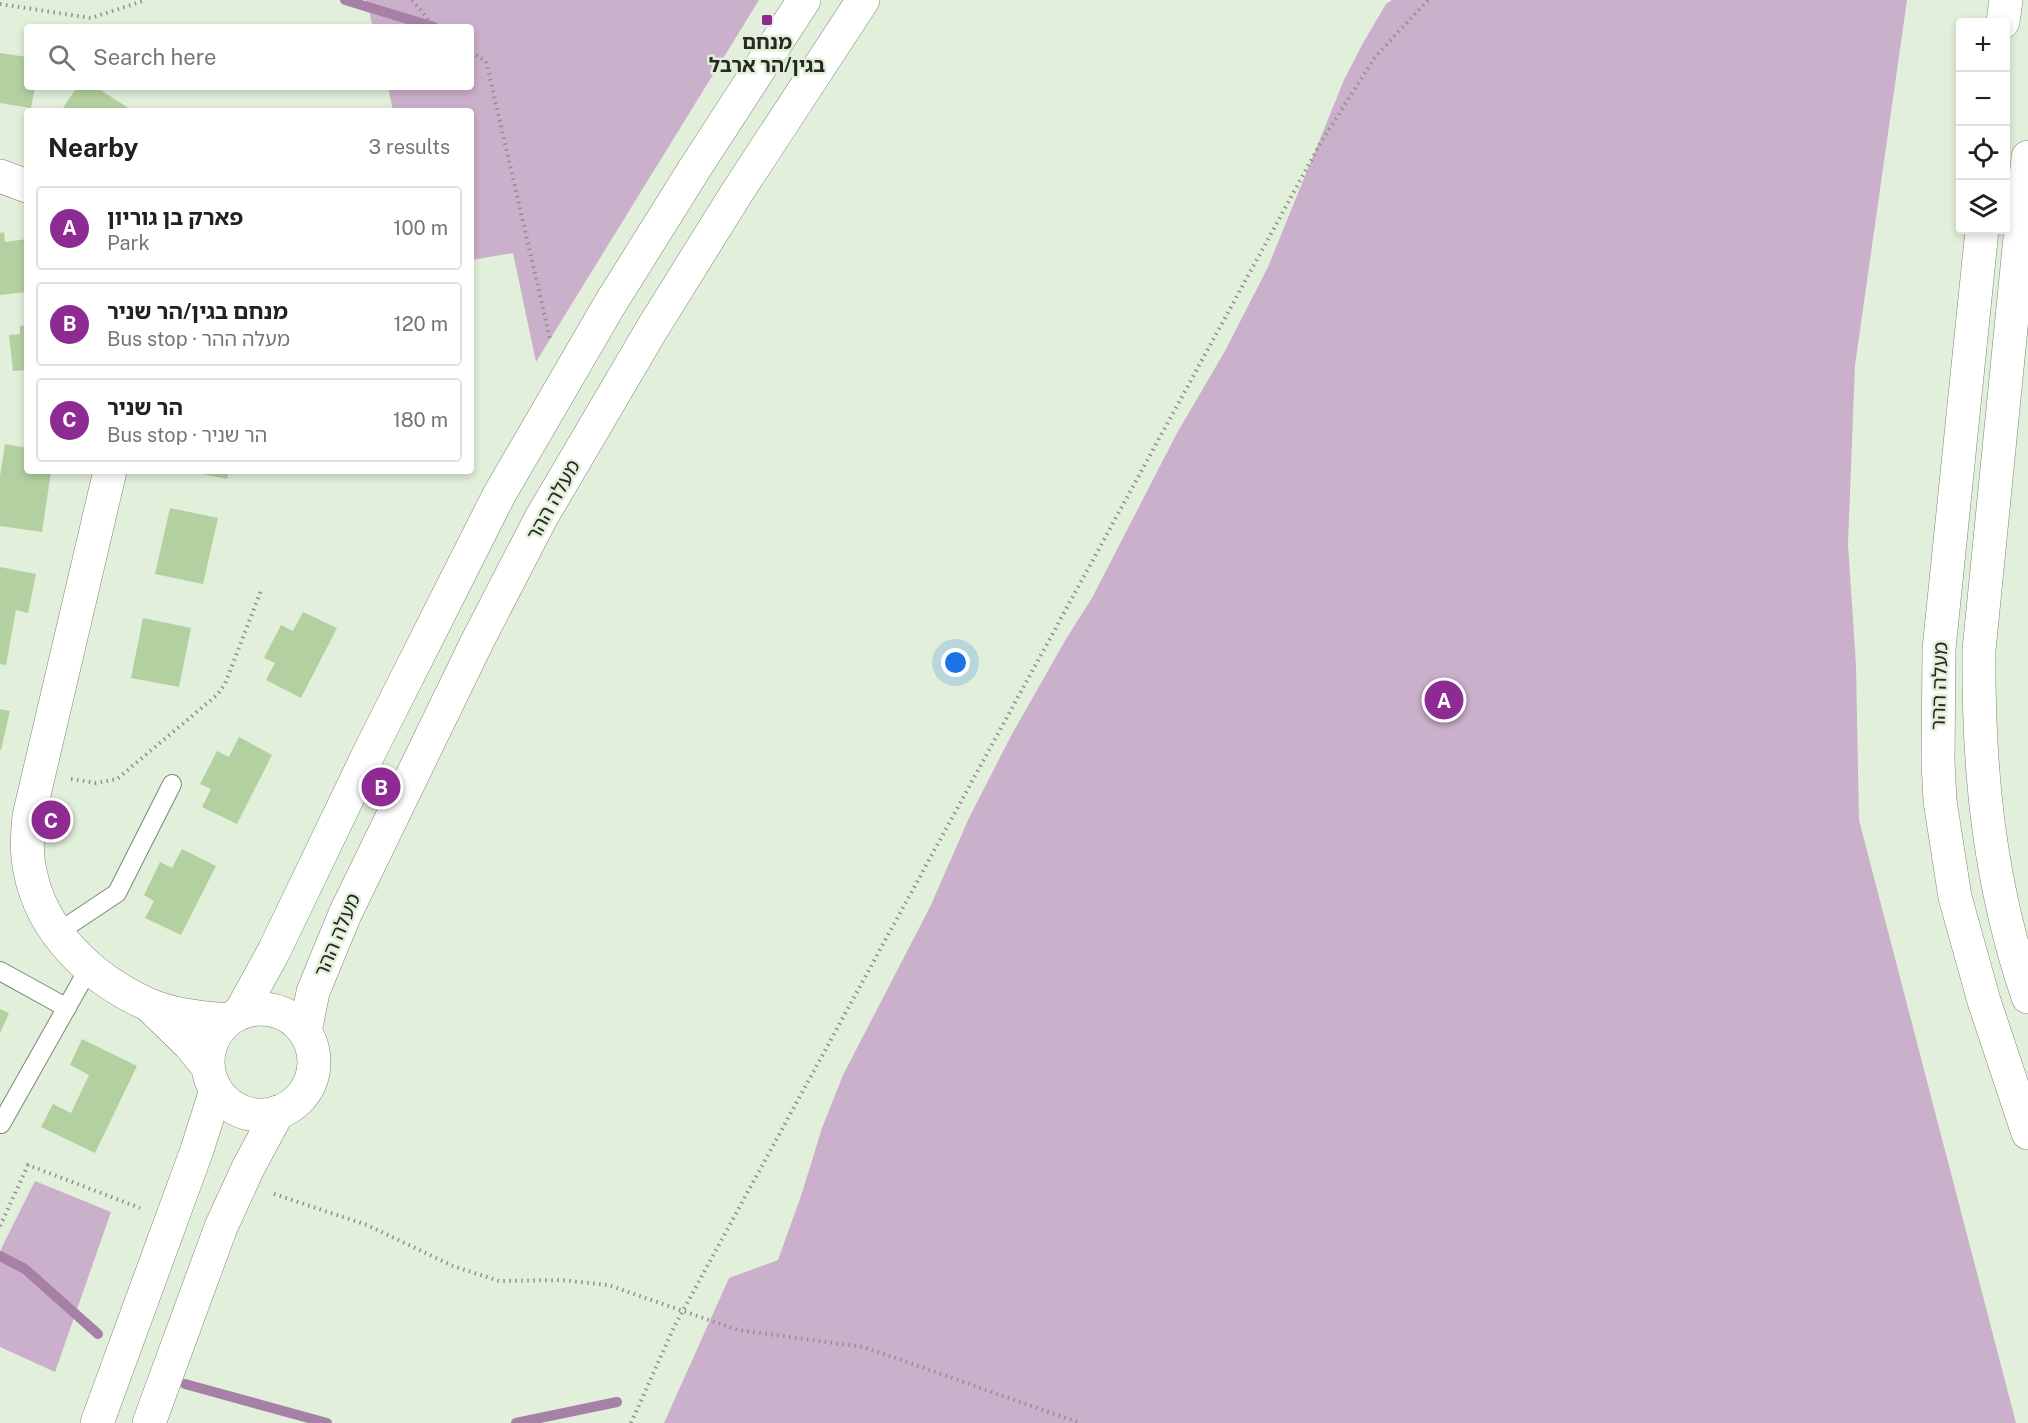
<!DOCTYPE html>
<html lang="en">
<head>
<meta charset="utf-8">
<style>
	body { margin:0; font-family:"Public Sans","Noto Sans Hebrew",sans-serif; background:#f6f6f6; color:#202124 }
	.controls { position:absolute; right:18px; top:18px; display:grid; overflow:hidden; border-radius:6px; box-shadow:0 3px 9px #0003 }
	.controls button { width:54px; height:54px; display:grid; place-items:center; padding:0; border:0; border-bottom:2px solid #e0e0e0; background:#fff; color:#202124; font:30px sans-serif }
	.you { position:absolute; left:956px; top:663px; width:21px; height:21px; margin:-15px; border:4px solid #fff; border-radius:50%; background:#1a73e8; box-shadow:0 0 0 9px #1a73e833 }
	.badge { display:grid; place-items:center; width:39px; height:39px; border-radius:50%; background:#8d2b92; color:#fff; font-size:20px; font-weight:700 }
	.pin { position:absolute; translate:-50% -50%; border:3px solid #fff; box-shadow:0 2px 6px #0006 }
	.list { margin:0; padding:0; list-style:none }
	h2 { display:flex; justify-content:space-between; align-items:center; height:78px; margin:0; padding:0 24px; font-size:26px }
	h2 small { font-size:20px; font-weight:400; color:#757577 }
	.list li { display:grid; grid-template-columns:39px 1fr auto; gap:18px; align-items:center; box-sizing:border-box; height:84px; margin:0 12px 12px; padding:0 12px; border:2px solid #e0e0e0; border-radius:6px }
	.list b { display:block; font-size:22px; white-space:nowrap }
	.list p { margin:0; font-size:20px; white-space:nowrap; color:#757577 }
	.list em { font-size:20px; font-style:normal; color:#757577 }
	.icon { flex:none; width:33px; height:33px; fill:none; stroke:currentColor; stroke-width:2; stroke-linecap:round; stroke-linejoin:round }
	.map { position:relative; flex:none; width:2028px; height:1423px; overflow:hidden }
	.search { position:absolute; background:#fff; box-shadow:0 3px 9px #0003; left:24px; top:24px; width:450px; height:66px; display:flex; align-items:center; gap:15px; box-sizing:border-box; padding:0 21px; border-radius:6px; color:#757577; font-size:22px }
	.panel { position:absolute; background:#fff; box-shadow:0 3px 9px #0003; left:24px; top:108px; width:450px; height:366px; border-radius:6px }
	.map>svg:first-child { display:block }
</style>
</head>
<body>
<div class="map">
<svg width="2028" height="1423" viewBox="0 0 2028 1423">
	<rect width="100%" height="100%" fill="#e2efda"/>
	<!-- green -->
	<g fill="#cbb0cc">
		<polygon points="366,0 759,0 536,362 513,253 471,260 471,111 393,111 388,87 471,87 471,27 373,27"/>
		<polygon points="1392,0 1907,0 1855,365 1848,544 1856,666 1859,820 2016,1423 664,1423 729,1278 778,1260 802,1193 822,1128 843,1075 930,907 969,818 1012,734 1066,639 1092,598 1177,433 1225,351 1268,267 1344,80 1363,43 1386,4"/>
		<polygon points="35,1181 111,1212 55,1372 0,1347 0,1251"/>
	</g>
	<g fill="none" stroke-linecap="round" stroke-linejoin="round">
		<!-- stream -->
		<g stroke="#a780a8" stroke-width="10">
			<polyline points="345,0 434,27"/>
			<polyline points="0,1256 25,1269 98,1334"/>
			<polyline points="185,1384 327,1423"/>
			<polyline points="516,1423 617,1402"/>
		</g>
	</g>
	<!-- building -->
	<g fill="#b3d1a0">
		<polygon points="0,53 27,57 27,87 35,87 31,108 0,103"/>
		<polygon points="77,87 96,87 133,111 61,111"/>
		<polygon points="4,232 5,242 27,239 27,292 0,295 0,233"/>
		<polygon points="27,325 27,370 13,371 9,335 20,334 20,326"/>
		<polygon points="5,444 27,448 27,471 51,472 42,532 0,526 0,476"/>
		<polygon points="188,471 229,471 227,479"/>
		<polygon points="170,508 218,518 203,584 155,574"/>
		<polygon points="0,567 36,574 28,613 16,610 6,665 0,664"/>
		<polygon points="303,612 337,628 301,698 266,680 275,663 264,658 281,625 293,631"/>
		<polygon points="143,618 191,628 179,687 131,678"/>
		<polygon points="0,709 10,711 1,750 0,750"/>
		<polygon points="239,737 272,755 237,824 202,807 211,789 200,784 217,751 229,757"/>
		<polygon points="182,849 216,866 181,935 145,918 154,901 144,895 160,862 172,868"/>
		<polygon points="0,1009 9,1013 0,1033"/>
		<polygon points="82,1039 137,1066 95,1153 41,1127 53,1104 71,1113 89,1075 70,1065"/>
	</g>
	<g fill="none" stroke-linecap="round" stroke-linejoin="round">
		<defs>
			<g id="service">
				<polyline points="57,933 117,893 172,784"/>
				<polyline points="0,971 67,1008"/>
				<polyline points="1,1124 89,968"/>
			</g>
			<g id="minor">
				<polyline points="0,176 27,186"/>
				<path d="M110 471 29 816C27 834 26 853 30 871 42 933 92 979 147 1004 172 1015 201 1018 228 1020"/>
				<polyline points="151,1007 189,1044 208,1067"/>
			</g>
			<g id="tertiary">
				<polyline points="2003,22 2006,0"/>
				<path d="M2028 157 1979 650C1978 771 1989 882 2028 997"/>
				<polyline points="1982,230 1939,649 1938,762 1940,801 1955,897 1984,1001 2028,1133"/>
			</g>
			<g id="secondary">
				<circle cx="261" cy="1062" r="53"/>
				<polyline points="240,1013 274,951 372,747 499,495 610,304 695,168 804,0"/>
				<polyline points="305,1032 313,992 345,914 478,640 541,518 652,329 736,194 863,0"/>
				<polyline points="97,1423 197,1150 216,1090"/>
				<polyline points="149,1423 221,1227 248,1168 278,1112"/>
			</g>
		</defs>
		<!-- service casing -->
		<use href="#service" stroke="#7d8875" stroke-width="20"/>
		<!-- minor casing -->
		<use href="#minor" stroke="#7d8875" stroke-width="34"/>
		<!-- tertiary casing -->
		<use href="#tertiary" stroke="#7d8875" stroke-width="34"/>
		<!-- secondary casing -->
		<use href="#secondary" stroke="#7d8875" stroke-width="34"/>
		<!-- path -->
		<g stroke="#8b9486" stroke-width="4" stroke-dasharray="1.5 4.5" stroke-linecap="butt">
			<polyline points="412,0 435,27"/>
			<polyline points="0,4 91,18 146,0"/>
			<polyline points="471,52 486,61 550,339"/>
			<polyline points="71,779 96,783 117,779 217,695 225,684 262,588"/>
			<polyline points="274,1194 367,1225 453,1266 499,1281 561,1280 608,1285 738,1330 864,1347 1080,1423"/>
			<polyline points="0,1226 28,1165 140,1208"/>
			<polyline points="631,1423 674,1327 1320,144 1375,57 1428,0"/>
		</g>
		<!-- service -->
		<use href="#service" stroke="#fff" stroke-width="18"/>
		<!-- minor -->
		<use href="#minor" stroke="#fff" stroke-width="33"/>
		<!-- tertiary -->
		<use href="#tertiary" stroke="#fff" stroke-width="33"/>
		<!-- secondary -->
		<use href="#secondary" stroke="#fff" stroke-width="33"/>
	</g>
	<!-- markers -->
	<rect fill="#8d2b92" stroke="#e2efda" stroke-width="2" x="761" y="14" width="12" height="12" rx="3"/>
	<g text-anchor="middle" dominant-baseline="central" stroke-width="5" stroke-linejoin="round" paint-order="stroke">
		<!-- poi labels -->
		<g font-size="20" font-weight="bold" fill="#252922" stroke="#e2efda">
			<text x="767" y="42">מנחם<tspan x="767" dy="23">בגין/הר ארבל</tspan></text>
		</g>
		<!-- street labels -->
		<g font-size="20" fill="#252922" stroke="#e2efda">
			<text transform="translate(553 500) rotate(-61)">מעלה ההר</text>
			<text transform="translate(1939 686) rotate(-88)">מעלה ההר</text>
			<text transform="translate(337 935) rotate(-67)">מעלה ההר</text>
		</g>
	</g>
</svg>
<div class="controls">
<button>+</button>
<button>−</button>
<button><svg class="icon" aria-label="locate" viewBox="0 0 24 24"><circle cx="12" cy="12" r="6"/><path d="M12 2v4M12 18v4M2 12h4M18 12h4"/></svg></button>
<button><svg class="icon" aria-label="layers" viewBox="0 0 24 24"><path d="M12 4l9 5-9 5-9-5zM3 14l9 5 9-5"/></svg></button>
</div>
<div class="you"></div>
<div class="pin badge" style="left:1444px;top:700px">A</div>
<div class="pin badge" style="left:381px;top:787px">B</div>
<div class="pin badge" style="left:51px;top:820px">C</div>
<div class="search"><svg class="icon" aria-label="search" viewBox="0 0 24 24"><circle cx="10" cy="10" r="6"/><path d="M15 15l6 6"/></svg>Search here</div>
<section class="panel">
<h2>Nearby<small>3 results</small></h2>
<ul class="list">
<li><span class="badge">A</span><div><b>פארק בן גוריון</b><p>Park</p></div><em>100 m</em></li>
<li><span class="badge">B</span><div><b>מנחם בגין/הר שניר</b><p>Bus stop · מעלה ההר</p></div><em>120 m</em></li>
<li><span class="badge">C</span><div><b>הר שניר</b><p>Bus stop · הר שניר</p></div><em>180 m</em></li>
</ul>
</section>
</div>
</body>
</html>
